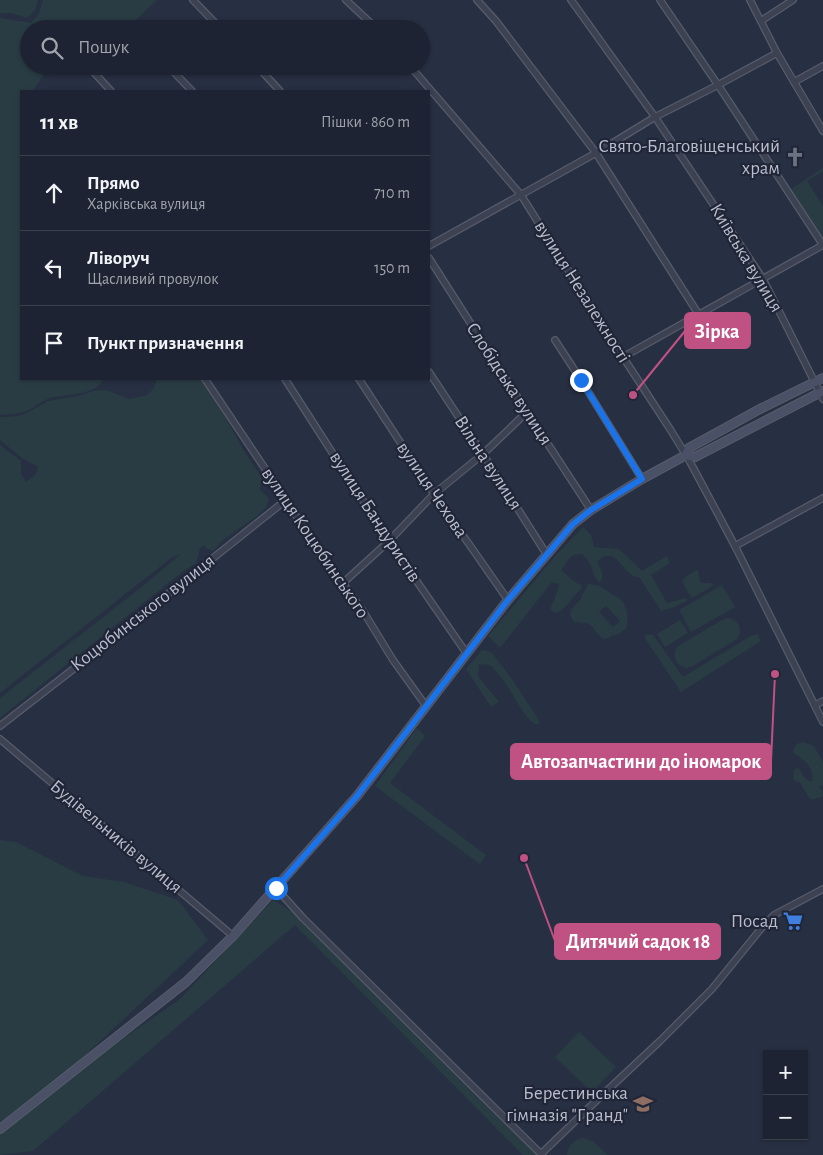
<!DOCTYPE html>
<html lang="uk">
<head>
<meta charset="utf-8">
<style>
	body { margin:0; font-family:"Alegreya Sans",sans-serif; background:#2a2f3e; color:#f1f3f6 }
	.controls { position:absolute; right:15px; bottom:15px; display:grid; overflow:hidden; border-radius:0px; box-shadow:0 1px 4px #0004 }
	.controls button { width:45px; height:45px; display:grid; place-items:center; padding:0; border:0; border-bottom:1px solid #3b404d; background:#1d2332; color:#f1f3f6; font:25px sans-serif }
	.stop { position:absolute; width:15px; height:15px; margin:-11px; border:4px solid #1a73e8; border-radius:50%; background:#fff }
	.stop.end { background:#1a73e8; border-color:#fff; box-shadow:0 1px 5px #0008 }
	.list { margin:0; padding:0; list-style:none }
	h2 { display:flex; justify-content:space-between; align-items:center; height:65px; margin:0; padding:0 20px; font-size:21px }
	h2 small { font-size:16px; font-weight:400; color:#a0a4ac }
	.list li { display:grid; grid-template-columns:32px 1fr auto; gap:15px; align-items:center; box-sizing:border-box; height:75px; padding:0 20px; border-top:1px solid #3b404d }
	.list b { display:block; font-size:19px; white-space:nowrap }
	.list p { margin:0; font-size:16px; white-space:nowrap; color:#a0a4ac }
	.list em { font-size:16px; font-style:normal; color:#a0a4ac }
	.icon { flex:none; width:28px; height:28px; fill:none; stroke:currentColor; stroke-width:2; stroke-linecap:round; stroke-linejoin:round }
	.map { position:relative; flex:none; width:823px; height:1155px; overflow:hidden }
	.search { position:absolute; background:#1d2332; box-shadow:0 1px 4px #0004; left:20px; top:20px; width:410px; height:55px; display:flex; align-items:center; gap:12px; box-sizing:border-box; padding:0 18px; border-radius:28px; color:#a0a4ac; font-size:19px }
	.panel { position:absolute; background:#1d2332; box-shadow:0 1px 4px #0004; left:20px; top:90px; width:410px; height:290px; border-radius:0px }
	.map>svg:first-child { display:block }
</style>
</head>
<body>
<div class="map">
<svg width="823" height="1155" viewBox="0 0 823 1155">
	<rect width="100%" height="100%" fill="#272f42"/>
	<!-- green -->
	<g fill="#293c43" fill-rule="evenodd">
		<polygon points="0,0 38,0 35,10 27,18 10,13 0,13"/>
		<path d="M43 0H157L126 29H29V66H52L48 68 33 91H21V379H103C96 397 63 393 47 399 39 403 32 410 23 412 16 414 7 414 0 415V18L31 23 38 15Z"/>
		<polygon points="823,168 823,171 807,181 823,206 823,240 790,190"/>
		<polygon points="156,379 202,379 218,404 244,451 261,476 262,481 259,489 266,495 269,499 266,508 257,516 223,540 213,551 206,548 204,545 200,548 196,563 182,572 0,718 0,698 139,589 181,554 171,558 0,693 0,445 21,461 21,474 26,482 36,474 38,467 22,458 0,440 0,417 17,416 27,413 48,401 78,396 93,391 107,390 129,399 147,395 153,389 156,383"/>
		<path d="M583 527 591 535 594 547 619 549 642 571 667 556 670 563 651 575 667 603 686 598 688 600 674 607 661 611 640 578 633 576 630 574 614 557C608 554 600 557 597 562L602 572V580L599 582C592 575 594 571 590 564 588 560 585 557 582 554 570 553 568 560 561 570L571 579 582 586 581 589C572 597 566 610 555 613L550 609 557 593 559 584 552 582 500 648 488 636 556 555Z"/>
		<polygon points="696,570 698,570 700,581 702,583 711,583 714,585 692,598 688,592 682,581 687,576"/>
		<path d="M588 584C598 584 606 589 613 595 616 597 618 597 620 599 628 606 629 620 626 629L622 631 619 634 613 635 608 638 603 639C589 627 597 623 574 622L570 615 571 610 580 600ZM606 606 620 621 613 627 599 612Z"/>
		<polygon points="722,585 735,607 691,632 679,610"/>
		<path d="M728 618C739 620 743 630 737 639L693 666 686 668 678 664 674 656 676 649 680 645 722 620Z"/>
		<polygon points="680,620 688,633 665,647 657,634"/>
		<polygon points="757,634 761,641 681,692 645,638 645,635 653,635 683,677 749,637"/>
		<path d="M482 650 491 652 512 679 540 722 538 725C526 722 513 694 506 684 502 677 496 671 490 665L479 664 478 676 499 702 491 707 466 669Z"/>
		<polygon points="417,728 425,736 390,783 486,855 480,864 375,786"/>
		<path d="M803 742 814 746 823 762V785L819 787 823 792 822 797 813 799H810L800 783 794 780C793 775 792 772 796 768L799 769C802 774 805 781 812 781 814 773 809 764 802 759 798 755 795 755 793 750L797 744Z"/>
		<polygon points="0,840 16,842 83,876 124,882 178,900 208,940 46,1092 180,999 273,900 303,918 542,1155 523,1155 295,925 33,1151 0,1155"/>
		<polygon points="579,1032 616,1067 592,1092 555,1057"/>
		<path d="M584 1138 594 1142 608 1155H567C568 1145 574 1139 584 1138Z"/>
	</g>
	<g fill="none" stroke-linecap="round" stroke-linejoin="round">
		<defs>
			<g id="street">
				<polyline points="193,0 221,29"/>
				<polyline points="346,0 377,29"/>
				<polyline points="477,0 496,21 596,153 699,315"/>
				<polyline points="571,0 655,117 763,279 823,399"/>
				<polyline points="660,0 718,85 823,245"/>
				<polyline points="750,0 777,53 823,131"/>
				<polyline points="761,21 793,0"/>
				<polyline points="131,28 131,29"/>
				<polyline points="88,66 111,91"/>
				<polyline points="168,66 192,91"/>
				<polyline points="257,66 280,91"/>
				<polyline points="410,66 521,195 623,357 670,429 689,460 735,546 823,722"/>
				<polyline points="794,82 823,66"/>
				<polyline points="429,246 596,153 655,117 718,85 777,53"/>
				<polyline points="429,258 527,412 591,510"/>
				<polyline points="555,340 581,380 642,479"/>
				<polyline points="623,357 823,245"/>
				<polyline points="429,372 483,454 547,555"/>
				<polyline points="205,379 286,500 327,565 343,583 363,611 393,660 426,706"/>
				<polyline points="285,379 389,541 467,654"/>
				<polyline points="359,379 434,494 508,600"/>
				<polyline points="735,546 823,498"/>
				<polyline points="343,583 389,541 434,494 483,454 527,412"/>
				<polyline points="815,705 823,701"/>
				<polyline points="0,726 85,660 286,500"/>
				<polyline points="0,739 233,936"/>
				<polyline points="276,888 303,918 542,1155"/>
				<polyline points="541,1154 597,1100 660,1041 712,989 764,925 774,915 823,889"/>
			</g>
			<g id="secondary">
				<polyline points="686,455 689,448 762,408 823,378"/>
				<polyline points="0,1129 186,982 233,936 357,796 508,600 573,524 591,510 642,479 686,455 695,457 823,391"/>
			</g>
		</defs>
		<!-- street casing -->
		<use href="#street" stroke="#575c6c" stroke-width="8"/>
		<!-- secondary casing -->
		<use href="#secondary" stroke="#575c6c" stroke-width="10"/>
		<!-- street -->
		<use href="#street" stroke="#3c4252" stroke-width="5.5"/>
		<!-- secondary -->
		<use href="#secondary" stroke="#4a5065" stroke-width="8"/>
	</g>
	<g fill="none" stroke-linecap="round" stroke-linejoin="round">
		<!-- route -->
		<polyline stroke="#1a73e8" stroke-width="6" points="276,888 357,796 508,600 573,524 591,510 642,479 581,380"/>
	</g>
	<!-- icons -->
	<defs>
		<symbol id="church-bare" viewBox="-9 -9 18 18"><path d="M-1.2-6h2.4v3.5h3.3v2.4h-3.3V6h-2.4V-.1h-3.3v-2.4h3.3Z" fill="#6b7280" stroke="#202637" stroke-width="2.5" paint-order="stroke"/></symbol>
		<symbol id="supermarket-bare" viewBox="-9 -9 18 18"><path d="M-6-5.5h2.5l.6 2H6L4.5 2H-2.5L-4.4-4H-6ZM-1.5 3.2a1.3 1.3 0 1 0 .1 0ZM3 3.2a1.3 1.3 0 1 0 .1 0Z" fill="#3f7fe0" stroke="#202637" stroke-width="2.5" paint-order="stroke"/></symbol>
		<symbol id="school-bare" viewBox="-9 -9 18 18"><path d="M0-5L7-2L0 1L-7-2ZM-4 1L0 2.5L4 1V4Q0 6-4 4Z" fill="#8d6e63" stroke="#202637" stroke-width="2.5" paint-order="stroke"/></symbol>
	</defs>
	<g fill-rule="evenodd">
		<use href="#church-bare" x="781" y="143" width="28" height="28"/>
		<use href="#supermarket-bare" x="779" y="907" width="28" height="28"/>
		<use href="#school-bare" x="629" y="1090" width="28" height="28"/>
	</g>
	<g text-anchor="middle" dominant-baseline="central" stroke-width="4.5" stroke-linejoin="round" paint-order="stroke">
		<!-- poi labels -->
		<g font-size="19" fill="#b9bdcc" stroke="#202637" text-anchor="end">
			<text x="780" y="146">Свято-Благовіщенський<tspan x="780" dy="22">храм</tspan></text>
			<text x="778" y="921">Посад</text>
			<text x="628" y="1093">Берестинська<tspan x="628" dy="22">гімназія "Гранд"</tspan></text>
		</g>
		<!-- street labels -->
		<g font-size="19" fill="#b9bdcc" stroke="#202637">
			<text transform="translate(746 258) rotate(59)">Київська вулиця</text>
			<text transform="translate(582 292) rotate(58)">вулиця Незалежності</text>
			<text transform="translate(509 384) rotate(57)">Слобідська вулиця</text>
			<text transform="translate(488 463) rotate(57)">Вільна вулиця</text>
			<text transform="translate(432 490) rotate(56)">вулиця Чехова</text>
			<text transform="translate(375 517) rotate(57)">вулиця Бандуристів</text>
			<text transform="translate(315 543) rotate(56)">вулиця Коцюбинського</text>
			<text transform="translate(143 613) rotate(-38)">Коцюбинського вулиця</text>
			<text transform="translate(116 837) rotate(40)">Будівельників вулиця</text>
		</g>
	</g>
	<!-- callouts -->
	<path fill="none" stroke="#bf5283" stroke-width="2" d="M633 395L685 331M775 674L771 761M524 858L555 941"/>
	<g fill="#bf5283" stroke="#202637" stroke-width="2">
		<circle cx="633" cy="395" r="5"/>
		<circle cx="775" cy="674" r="5"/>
		<circle cx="524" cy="858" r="5"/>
	</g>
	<g fill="#bf5283" stroke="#bf5283" stroke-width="2">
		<rect x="685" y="313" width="65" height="35" rx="5"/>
		<rect x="511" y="744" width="260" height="35" rx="5"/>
		<rect x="555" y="924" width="165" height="35" rx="5"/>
	</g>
	<g font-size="20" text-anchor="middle" font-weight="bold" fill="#fff">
		<text x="717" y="338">Зірка</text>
		<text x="641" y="768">Автозапчастини до іномарок</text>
		<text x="638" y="948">Дитячий садок 18</text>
	</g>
</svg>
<div class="controls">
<button>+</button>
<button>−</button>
</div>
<div class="stop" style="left:276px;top:888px"></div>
<div class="stop end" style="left:581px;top:380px"></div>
<div class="search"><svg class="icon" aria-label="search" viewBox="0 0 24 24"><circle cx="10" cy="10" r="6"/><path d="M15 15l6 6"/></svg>Пошук</div>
<section class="panel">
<h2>11 хв<small>Пішки · 860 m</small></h2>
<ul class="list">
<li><svg class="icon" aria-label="ahead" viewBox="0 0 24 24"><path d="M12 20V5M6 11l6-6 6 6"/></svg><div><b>Прямо</b><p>Харківська вулиця</p></div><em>710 m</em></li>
<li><svg class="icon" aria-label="left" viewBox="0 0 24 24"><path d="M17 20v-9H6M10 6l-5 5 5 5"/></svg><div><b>Ліворуч</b><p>Щасливий провулок</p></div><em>150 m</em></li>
<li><svg class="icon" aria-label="arrive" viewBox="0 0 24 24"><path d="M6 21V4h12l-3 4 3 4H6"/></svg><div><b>Пункт призначення</b></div></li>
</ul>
</section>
</div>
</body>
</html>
